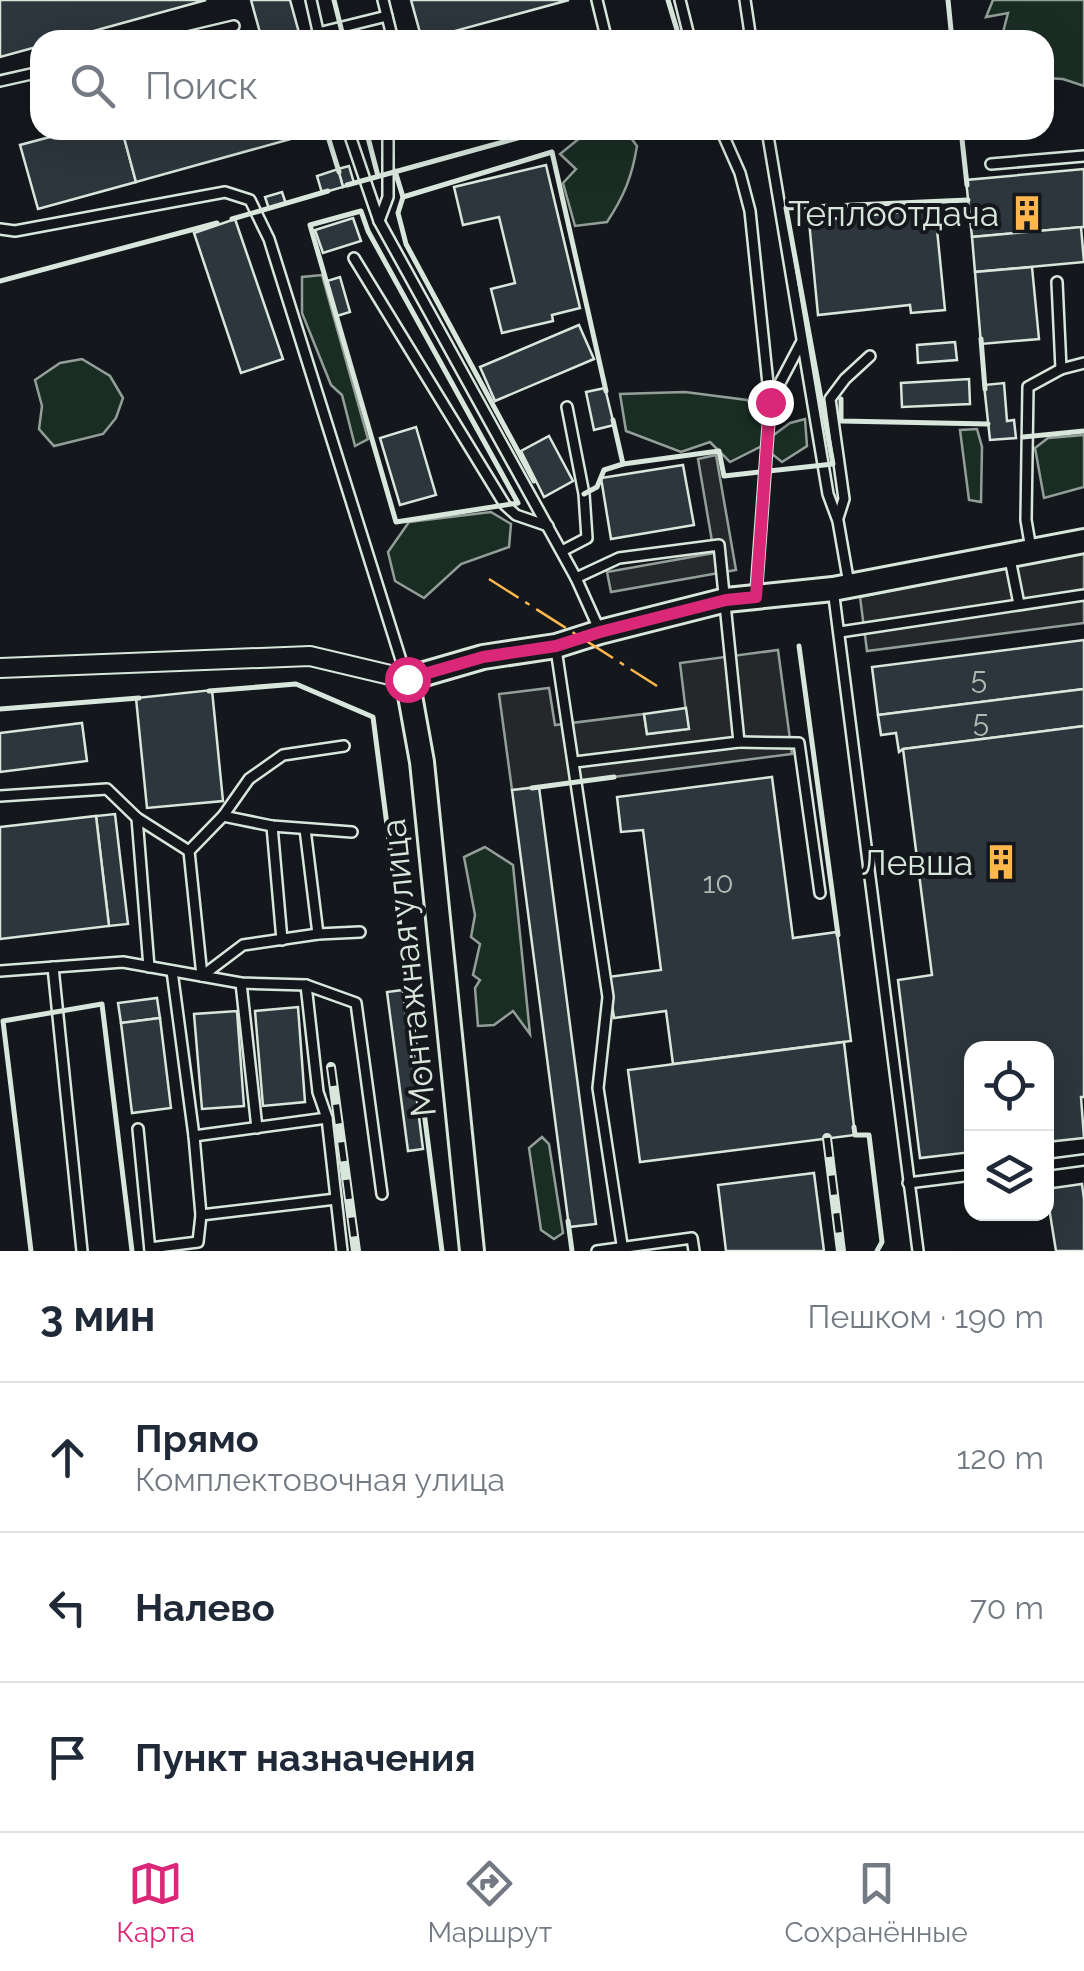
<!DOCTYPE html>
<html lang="ru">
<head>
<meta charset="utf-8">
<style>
	body { margin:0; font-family:Raleway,sans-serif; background:#f6f6f7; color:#1f2937 }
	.controls { position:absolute; right:30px; bottom:30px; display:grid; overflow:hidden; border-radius:20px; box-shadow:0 10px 40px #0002 }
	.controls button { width:90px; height:90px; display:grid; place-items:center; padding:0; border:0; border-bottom:2px solid #e0e1e3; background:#fff; color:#1f2937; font:50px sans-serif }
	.stop { position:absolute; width:30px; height:30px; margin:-22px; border:8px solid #db2777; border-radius:50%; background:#fff }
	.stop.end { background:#db2777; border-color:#fff; box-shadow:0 2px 10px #0008 }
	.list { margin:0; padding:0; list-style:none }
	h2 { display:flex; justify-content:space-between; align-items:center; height:130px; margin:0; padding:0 40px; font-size:42px }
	h2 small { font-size:32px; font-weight:400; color:#747a83 }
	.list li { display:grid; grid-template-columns:65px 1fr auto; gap:30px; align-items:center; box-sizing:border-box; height:150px; padding:0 40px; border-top:2px solid #e0e1e3 }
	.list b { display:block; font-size:38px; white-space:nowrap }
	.list p { margin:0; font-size:32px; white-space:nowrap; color:#747a83 }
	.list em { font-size:32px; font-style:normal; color:#747a83 }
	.icon { flex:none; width:55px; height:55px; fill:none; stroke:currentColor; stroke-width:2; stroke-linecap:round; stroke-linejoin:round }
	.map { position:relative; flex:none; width:1084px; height:1251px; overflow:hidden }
	.search { position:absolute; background:#fff; box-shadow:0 10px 40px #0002; left:30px; right:30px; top:30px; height:110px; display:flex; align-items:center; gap:25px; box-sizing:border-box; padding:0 35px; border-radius:30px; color:#747a83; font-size:38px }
	.sheet { height:580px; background:#fff }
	nav { display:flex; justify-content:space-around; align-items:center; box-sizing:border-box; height:140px; border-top:2px solid #e0e1e3; background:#fff; font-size:28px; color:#747a83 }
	nav a { display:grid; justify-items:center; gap:5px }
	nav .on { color:#db2777 }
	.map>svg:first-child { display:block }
</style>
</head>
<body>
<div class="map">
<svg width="1084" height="1251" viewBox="0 0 1084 1251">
	<rect width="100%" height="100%" fill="#14181c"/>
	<!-- green -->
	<g fill="#1a2d24" stroke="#939e99" stroke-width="2.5">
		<polygon points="993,0 1084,0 1084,86 1063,79 1044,78 1044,52 1049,50 1044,47 1044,40 1035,40 1030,36 1024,40 1001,40 1008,13 986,17"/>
		<path d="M622 130H625L637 146C632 177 624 196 607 222L575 226 563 183 576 169 560 154 581 137Z"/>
		<polygon points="322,275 368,439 355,446 342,395 331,385 302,313 302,277"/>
		<polygon points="82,359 110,376 123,398 116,418 103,434 54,446 39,429 42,406 35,380 60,363"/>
		<polygon points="685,392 747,400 765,422 771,437 790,423 805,419 807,446 782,462 762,446 730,462 710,442 681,452 626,431 620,394"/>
		<polygon points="977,429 982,447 981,502 969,500 960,430"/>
		<polygon points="1084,435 1084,487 1044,498 1035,448 1048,438"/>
		<polygon points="491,512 511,524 509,547 461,564 424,598 395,581 388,552 409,522"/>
		<polygon points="485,847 513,865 530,1034 513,1011 494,1025 478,1026 475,988 480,980 473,975 480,944 471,937 475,915 464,857"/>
		<polygon points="542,1137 549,1144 563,1233 554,1239 541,1230 529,1148"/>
	</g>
	<!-- parking -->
	<g fill="#24282b" stroke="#939e99" stroke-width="2.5">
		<polygon points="716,455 736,570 611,592 607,572 714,553 698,459"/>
		<polygon points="1084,552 1084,623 867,651 860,597"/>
		<polygon points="778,650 792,754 512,790 499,694 549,688 555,725 644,714 647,734 688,729 680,663"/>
	</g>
	<!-- building -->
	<g fill="#2c363c" stroke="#d8e6dc" stroke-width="2.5">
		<polygon points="0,0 206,0 61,40 40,40 40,46 0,57"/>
		<polygon points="251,0 290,0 301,40 262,40"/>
		<polygon points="411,0 569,0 422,40"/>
		<polygon points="76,130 122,130 136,182 38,209 20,145"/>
		<polygon points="122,130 323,130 136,182"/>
		<polygon points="546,165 580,308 552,315 553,321 502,333 491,289 515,283 499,217 463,225 454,187"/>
		<polygon points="349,166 354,183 343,187 338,169"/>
		<polygon points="338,169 343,187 322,193 317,176"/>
		<polygon points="1084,169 1084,227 972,237 966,180"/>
		<polygon points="282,192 286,204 269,209 265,197"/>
		<polygon points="935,209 945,310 911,313 910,305 818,315 809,221"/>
		<polygon points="353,218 361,241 323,253 315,230"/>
		<polygon points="235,219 283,359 241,373 194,233"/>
		<polygon points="1081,227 1084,262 975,272 972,237"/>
		<polygon points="1032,267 1039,339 981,344 975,272"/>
		<polygon points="340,277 350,312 337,316 327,281"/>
		<polygon points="579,325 594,359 495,401 480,367"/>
		<polygon points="955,342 957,360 918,363 917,345"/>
		<polygon points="969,379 970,404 902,407 901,383"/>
		<polygon points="1004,383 1007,421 1014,420 1016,438 990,440 984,385"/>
		<polygon points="605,388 614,425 594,430 586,392"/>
		<polygon points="416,427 436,495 400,505 380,438"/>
		<polygon points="549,436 573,481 544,497 521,451"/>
		<polygon points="683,465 694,525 611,539 601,478"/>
		<polygon points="1084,640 1084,689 878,715 872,667"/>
		<polygon points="1084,689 1084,726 903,749 899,752 896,733 881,735 878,715"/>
		<polygon points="212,690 223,801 147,808 136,698"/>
		<polygon points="686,708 689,729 647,734 644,714"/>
		<polygon points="82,723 87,761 0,772 0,733"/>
		<polygon points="1084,726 1084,1097 1081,1097 1084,1138 1046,1142 1046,1048 972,1048 972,1152 920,1158 898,980 932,975 903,749"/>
		<polygon points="772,777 793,938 837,932 851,1041 673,1064 666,1011 614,1018 608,977 661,970 643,830 621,832 617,797"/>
		<polygon points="539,787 596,1224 569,1227 512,790"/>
		<polygon points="115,814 128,924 109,926 96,816"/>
		<polygon points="96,816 109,926 0,939 0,827"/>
		<polygon points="403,990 423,1149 408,1151 387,992"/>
		<polygon points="157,998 160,1018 121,1023 118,1003"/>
		<polygon points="298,1007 305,1102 263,1106 255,1011"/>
		<polygon points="237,1011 244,1106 202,1109 194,1014"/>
		<polygon points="160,1018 171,1108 132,1113 121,1023"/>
		<polygon points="844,1042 855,1135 640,1162 628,1070"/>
		<polygon points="814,1173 824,1251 726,1251 718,1185"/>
		<polygon points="1082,1184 1084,1199 1084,1251 1056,1251 1046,1189"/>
	</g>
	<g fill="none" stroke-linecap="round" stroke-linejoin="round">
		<defs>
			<g id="service">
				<polyline points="311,0 320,40"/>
				<polyline points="383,0 393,40"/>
				<polyline points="680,0 690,40"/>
				<polyline points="745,0 751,40"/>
				<polyline points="318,33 387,16"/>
				<polyline points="175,40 234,26"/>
				<polyline points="594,40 606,37 597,0"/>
				<polyline points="0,81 40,72"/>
				<polyline points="348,130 379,221 576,578 599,629"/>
				<polyline points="721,130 740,173 750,211 770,403 756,594"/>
				<polyline points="767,130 828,494 838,521 849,584"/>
				<polyline points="991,164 1084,156"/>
				<polyline points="379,221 388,197 388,130"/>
				<polyline points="0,229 15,231 225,192 250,200 269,239 406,676"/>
				<polyline points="354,258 505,505 516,515 548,526"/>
				<polyline points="1057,282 1061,369"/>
				<polyline points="771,400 801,343"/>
				<polyline points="838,518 844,499 830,399 845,379 870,356"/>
				<polyline points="1031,549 1026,520 1028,387 1061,369 1084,363"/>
				<polyline points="562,551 587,538 584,494 567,407"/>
				<polyline points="1010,559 1019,604"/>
				<polyline points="833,589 918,1251"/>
				<polyline points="840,632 1084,595"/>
				<polyline points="556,649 608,997 598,1088 623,1251"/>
				<polyline points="739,742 799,743 820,893"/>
				<polyline points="575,762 739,742 719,545 619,558 576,578"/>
				<polyline points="0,796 107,789 137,818 189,851"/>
				<polyline points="223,816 272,826 352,832"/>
				<polyline points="137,818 149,967"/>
				<polyline points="272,826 282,940"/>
				<polyline points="305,829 318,934"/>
				<polyline points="53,967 82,1251"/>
				<polyline points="0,971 123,962 241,983 306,985 356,1003 382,1194"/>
				<polyline points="202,976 189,851 223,816 249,779 283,755 344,746"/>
				<polyline points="202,976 243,945 318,934 360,932"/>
				<polyline points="241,983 257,1128"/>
				<polyline points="306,985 318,1092 327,1118 342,1251"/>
				<polyline points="138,1129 150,1251"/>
				<polyline points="194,1136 327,1118"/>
				<polyline points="1046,1165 1084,1160"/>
				<polyline points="908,1183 972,1175"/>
				<polyline points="201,1215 336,1199"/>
				<polyline points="150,1248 198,1242 201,1215 194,1136 172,971"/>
				<polyline points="597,1251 692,1238 694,1251"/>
			</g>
			<polyline id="minor" points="0,668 310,656 407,679"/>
			<polyline id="tertiary" points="472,1251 422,762 407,679 483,657 556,646 600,632 726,600 833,589 1084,541"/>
		</defs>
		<!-- service casing -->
		<use href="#service" stroke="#d8e6dc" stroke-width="14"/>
		<!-- minor casing -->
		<use href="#minor" stroke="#d8e6dc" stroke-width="22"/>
		<!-- tertiary casing -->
		<use href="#tertiary" stroke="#d8e6dc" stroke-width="28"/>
		<!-- service -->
		<use href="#service" stroke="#14181c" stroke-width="9"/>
		<!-- minor -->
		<use href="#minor" stroke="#14181c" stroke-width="18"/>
		<!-- tertiary -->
		<use href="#tertiary" stroke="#14181c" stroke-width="22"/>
		<defs>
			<g id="rail">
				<polyline points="331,1067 356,1251"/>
				<polyline points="827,1138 841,1251"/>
			</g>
		</defs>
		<!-- rail casing -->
		<use href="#rail" stroke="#d8e6dc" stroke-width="10"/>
		<!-- rail -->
		<use href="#rail" stroke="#14181c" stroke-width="6" stroke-dasharray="19" stroke-linecap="butt"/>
		<!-- wall -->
		<g stroke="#d8e6dc" stroke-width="5">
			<polyline points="334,0 344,40"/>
			<polyline points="668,0 680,40"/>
			<polyline points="948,0 952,40"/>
			<polyline points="326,130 339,172"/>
			<polyline points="366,130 378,176"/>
			<polyline points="961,130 967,185"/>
			<polyline points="395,171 403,197 398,213 406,244 534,481"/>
			<polyline points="347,185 547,130"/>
			<polyline points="403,197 552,152 606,391"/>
			<polygon points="361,211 368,231 518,503 396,522 310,225"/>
			<polyline points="232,219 328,191"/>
			<polyline points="0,281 217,223"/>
			<polyline points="981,339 985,389"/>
			<polyline points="841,399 841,421 988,424"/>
			<polyline points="613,420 623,464"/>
			<polyline points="1023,437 1084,431"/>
			<polyline points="584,494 597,487 604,470 623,464 719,451 724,476 833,464 786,208 968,200"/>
			<polyline points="799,646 838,935"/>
			<polyline points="209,691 296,684 373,717 442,1251"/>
			<polyline points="0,709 139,698"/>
			<polyline points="532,788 614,777"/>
			<polyline points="854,1127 855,1135 869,1135 882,1242 877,1251"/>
			<polyline points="568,1221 572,1251"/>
			<polyline points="31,1251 3,1021 102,1004 132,1251"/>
		</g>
		<!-- power -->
		<polyline stroke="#ffb74d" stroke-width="2.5" stroke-dasharray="35 8 5 8" stroke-linecap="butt" points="489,579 657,686"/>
	</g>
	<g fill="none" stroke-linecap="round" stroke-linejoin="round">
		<!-- route -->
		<polyline stroke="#db2777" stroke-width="12" points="407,679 483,657 556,646 600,632 726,600 756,597 770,402"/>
	</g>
	<!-- icons -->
	<defs>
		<symbol id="building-bare" viewBox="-9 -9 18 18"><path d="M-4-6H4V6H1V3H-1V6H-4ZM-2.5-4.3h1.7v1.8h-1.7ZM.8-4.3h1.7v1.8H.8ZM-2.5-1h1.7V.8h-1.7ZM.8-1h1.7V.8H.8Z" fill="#ffb74d" stroke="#14181c" stroke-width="2.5" paint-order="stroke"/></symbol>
	</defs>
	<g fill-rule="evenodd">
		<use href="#building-bare" x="1002" y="188" width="50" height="50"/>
		<use href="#building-bare" x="976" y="837" width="50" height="50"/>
	</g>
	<g text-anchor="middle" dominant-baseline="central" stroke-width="8" stroke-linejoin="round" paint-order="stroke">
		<!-- number labels -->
		<g font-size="30" fill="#adbab4">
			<text x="979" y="678">5</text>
			<text x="981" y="721">5</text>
			<text x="718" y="882">10</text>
		</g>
		<!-- poi labels -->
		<g font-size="35" fill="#d8e6dc" stroke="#14181c" text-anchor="end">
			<text x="999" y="213">Теплоотдача</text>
			<text x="973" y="862">Левша</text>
		</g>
		<!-- street labels -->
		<g font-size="35" fill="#d8e6dc" stroke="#14181c">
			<text transform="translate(408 968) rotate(-96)">Монтажная улица</text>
		</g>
	</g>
</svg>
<div class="controls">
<button><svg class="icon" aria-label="locate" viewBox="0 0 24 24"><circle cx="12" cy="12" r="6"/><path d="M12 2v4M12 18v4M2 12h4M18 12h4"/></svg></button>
<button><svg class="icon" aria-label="layers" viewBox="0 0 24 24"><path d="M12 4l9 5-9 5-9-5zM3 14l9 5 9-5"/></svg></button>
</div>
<div class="stop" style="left:407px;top:679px"></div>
<div class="stop end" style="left:770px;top:402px"></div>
<div class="search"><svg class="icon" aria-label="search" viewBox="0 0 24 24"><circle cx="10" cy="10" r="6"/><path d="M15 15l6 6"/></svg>Поиск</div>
</div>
<section class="sheet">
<h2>3 мин<small>Пешком · 190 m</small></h2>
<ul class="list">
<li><svg class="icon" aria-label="ahead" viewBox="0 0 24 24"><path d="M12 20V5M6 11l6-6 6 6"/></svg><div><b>Прямо</b><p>Комплектовочная улица</p></div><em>120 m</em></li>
<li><svg class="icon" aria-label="left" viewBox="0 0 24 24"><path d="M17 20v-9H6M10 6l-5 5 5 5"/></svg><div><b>Налево</b></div><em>70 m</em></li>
<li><svg class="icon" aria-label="arrive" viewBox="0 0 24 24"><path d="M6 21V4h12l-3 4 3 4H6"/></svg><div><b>Пункт назначения</b></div></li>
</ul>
</section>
<nav>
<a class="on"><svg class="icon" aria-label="map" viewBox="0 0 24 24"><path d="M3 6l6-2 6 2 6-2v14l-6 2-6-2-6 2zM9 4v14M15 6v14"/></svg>Карта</a>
<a><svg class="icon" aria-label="directions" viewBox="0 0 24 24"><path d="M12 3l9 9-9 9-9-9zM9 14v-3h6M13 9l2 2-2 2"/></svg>Маршрут</a>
<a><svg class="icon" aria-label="saved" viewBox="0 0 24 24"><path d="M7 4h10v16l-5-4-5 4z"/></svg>Сохранённые</a>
</nav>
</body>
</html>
